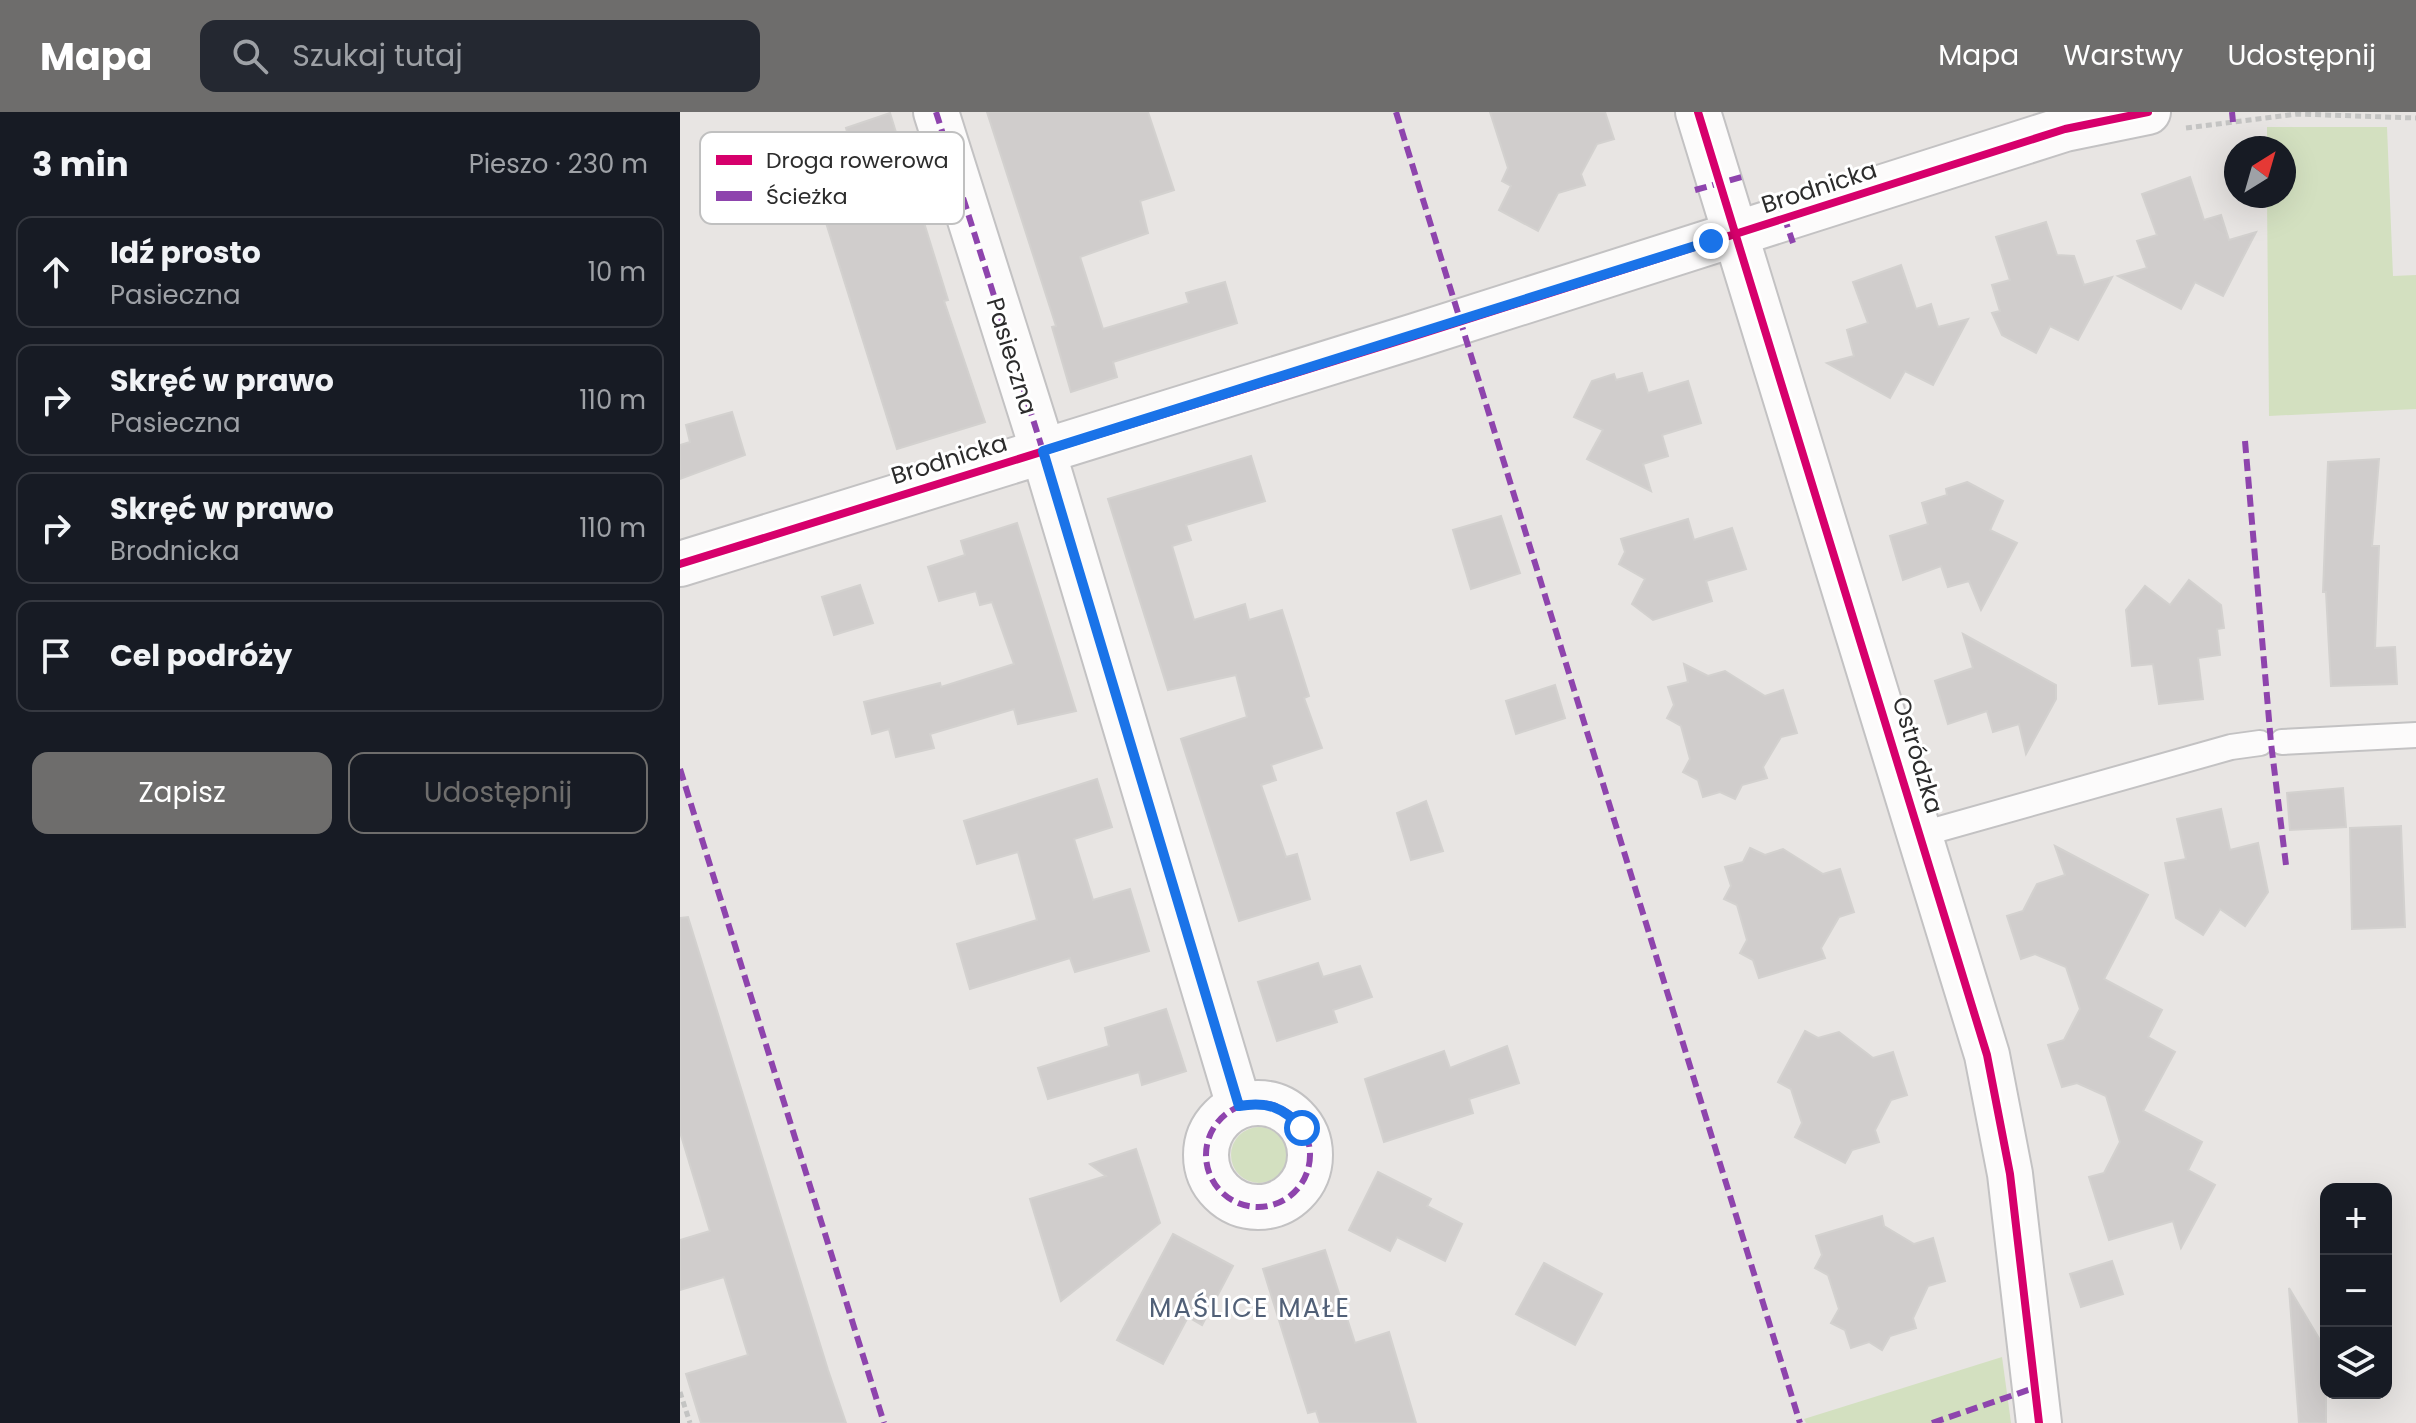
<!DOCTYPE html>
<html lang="pl">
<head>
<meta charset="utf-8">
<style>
	body { margin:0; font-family:Poppins,sans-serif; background:#242831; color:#f1f3f6 }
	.controls { position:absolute; right:24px; bottom:24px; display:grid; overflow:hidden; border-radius:16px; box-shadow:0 8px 32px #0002 }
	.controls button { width:72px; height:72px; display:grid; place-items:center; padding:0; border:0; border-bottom:2px solid #363941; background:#171b24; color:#f1f3f6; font:40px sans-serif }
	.compass { position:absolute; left:1544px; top:24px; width:72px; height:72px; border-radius:50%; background:#171b24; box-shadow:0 8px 32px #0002; rotate:37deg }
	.stop { position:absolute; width:24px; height:24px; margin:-18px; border:6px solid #1a73e8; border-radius:50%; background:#fff }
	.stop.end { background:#1a73e8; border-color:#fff; box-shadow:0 2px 8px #0008 }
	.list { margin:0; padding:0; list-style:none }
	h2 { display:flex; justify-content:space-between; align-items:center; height:104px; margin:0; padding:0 32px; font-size:34px }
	h2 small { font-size:26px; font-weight:400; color:#9ea1a6 }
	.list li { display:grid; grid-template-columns:52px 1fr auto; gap:24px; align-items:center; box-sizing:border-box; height:112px; margin:0 16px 16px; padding:0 16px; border:2px solid #363941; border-radius:16px }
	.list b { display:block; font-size:30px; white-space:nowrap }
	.list p { margin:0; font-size:26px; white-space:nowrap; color:#9ea1a6 }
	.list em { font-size:26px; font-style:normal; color:#9ea1a6 }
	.actions { display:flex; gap:16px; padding:24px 32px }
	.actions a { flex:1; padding:18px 0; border:2px solid #6e6d6c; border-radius:16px; text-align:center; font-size:28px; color:#6e6d6c }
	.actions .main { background:#6e6d6c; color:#fff }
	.icon { flex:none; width:44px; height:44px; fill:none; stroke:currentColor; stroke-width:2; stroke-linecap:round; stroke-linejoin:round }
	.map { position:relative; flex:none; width:1736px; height:1311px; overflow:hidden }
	header { display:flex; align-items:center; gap:48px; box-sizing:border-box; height:112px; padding:0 40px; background:#6e6d6c; color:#fff }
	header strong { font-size:38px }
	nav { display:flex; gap:44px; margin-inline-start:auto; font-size:28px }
	.search { width:560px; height:72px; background:#242831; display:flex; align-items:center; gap:20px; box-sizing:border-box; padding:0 28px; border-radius:16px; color:#9ea1a6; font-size:30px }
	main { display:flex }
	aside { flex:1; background:#171b24 }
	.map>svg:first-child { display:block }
</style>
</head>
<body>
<header>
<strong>Mapa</strong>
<div class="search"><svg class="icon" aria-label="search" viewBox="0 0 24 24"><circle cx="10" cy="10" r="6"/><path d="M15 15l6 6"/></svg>Szukaj tutaj</div>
<nav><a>Mapa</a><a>Warstwy</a><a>Udostępnij</a></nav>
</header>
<main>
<aside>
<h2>3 min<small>Pieszo · 230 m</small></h2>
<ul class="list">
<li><svg class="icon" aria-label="ahead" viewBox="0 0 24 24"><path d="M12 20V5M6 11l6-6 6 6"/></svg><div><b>Idź prosto</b><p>Pasieczna</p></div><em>10 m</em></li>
<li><svg class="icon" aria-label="right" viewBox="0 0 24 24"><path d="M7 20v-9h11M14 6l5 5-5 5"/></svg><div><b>Skręć w prawo</b><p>Pasieczna</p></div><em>110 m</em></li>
<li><svg class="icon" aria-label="right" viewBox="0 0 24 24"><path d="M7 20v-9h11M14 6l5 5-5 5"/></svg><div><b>Skręć w prawo</b><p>Brodnicka</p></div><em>110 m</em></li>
<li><svg class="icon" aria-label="arrive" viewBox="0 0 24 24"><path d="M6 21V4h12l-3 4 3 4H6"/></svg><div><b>Cel podróży</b></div></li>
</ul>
<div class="actions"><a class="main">Zapisz</a><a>Udostępnij</a></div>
</aside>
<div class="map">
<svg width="1736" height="1311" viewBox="0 0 1736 1311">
	<rect width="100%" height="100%" fill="#e8e5e3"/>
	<!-- green -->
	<g fill="#d3e0c0">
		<polygon points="1587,15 1707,15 1713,164 1736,163 1736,297 1589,304 1587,84 1604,84 1604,36 1587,36"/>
		<circle cx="579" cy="1043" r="28"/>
		<polygon points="1322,1245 1331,1311 1126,1311 1124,1307"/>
	</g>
	<!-- building -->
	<g fill="#d0cdcc" stroke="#d3d1cf" stroke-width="2">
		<polygon points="307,0 468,0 494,78 460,89 468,121 400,145 423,217 509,191 506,181 545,170 557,211 433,250 437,265 391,280 372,215 376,214"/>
		<polygon points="810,0 925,0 934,27 917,32 901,62 905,73 878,81 858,119 819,98 831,74 822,69 828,56"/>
		<polygon points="210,1 268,188 264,189 305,310 217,337 137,82 103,92 92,56 170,31 166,16"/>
		<polygon points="1510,65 1524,108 1541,103 1549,128 1576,120 1543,184 1515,170 1501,197 1438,164 1467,156 1457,129 1477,123 1462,82"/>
		<polygon points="1366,110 1377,143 1394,144 1404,173 1432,165 1398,228 1370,214 1356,241 1322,223 1312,201 1320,199 1312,173 1330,168 1316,125"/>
		<polygon points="1221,153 1236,197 1251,192 1258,215 1288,207 1253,273 1225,259 1210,286 1147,251 1174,244 1167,218 1188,211 1173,170"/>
		<polygon points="962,261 968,281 1008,269 1021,311 982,323 988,344 963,352 971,379 907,347 923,318 894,305 912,269 934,262 936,268"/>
		<polygon points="52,300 65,343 0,367 0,333 10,330 6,313"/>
		<polygon points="571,344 585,389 506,413 511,428 492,434 514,508 565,492 569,508 602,498 629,584 624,586 642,636 591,653 596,668 581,673 606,745 617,742 630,787 559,809 501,627 567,605 556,563 488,578 428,387"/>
		<polygon points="1699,347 1692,434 1699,434 1695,536 1715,535 1717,572 1651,574 1646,480 1643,480 1648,350"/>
		<polygon points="1287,370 1323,389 1310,418 1337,431 1301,498 1289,469 1268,475 1261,454 1223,468 1210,424 1248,412 1242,391 1267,383 1266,377"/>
		<polygon points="821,404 840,461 791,477 773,418"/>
		<polygon points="1008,407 1014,428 1052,416 1066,457 1026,469 1032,489 973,508 952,492 965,467 939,452 945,440 941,427"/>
		<polygon points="337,411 396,599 338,612 334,597 250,622 254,636 216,645 209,617 192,622 184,590 260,571 261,575 334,552 312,490 300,493 296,479 259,489 248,455 285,443 281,429"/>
		<polygon points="1509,468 1541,493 1544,516 1537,517 1540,543 1518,546 1523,587 1479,592 1473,552 1452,554 1446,498 1465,474 1490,493"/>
		<polygon points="180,473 193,511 154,523 142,485"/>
		<polygon points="1283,522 1376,573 1376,587 1346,642 1339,612 1313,620 1307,599 1268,612 1255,569 1293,556"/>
		<polygon points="1004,552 1028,564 1045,559 1085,584 1103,578 1117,621 1101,625 1083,655 1087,666 1062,673 1055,687 1040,680 1023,685 1018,668 1003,660 1010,647 1001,614 987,606 994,593 988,575 1008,570"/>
		<polygon points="875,573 885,606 836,622 826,589"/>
		<polygon points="417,667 432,715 394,727 413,788 450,777 469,839 395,860 390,846 290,877 277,832 357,808 338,740 297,752 284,709"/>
		<polygon points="1663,676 1666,715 1610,718 1607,681"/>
		<polygon points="746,689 763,739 731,748 717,701"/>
		<polygon points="1541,697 1550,738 1578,731 1588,780 1565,814 1540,797 1523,823 1496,806 1485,751 1506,747 1497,707"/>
		<polygon points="1721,714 1725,815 1672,817 1670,716"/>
		<polygon points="1375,734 1468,783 1424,867 1482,898 1468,925 1495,940 1463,999 1522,1030 1508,1058 1535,1073 1501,1136 1493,1109 1429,1128 1409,1065 1424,1061 1440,1030 1426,984 1397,971 1382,975 1368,933 1384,928 1400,897 1386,855 1355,842 1341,847 1327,804 1343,799 1357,772 1385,763"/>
		<polygon points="1070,736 1085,743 1103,737 1143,762 1160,757 1174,800 1159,805 1141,836 1145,846 1079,866 1073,848 1060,841 1067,828 1057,793 1044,787 1051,774 1045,755 1063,750"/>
		<polygon points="8,805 148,1258 166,1311 21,1311 6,1262 68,1243 44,1165 0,1178 0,1128 30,1119 0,1020 0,806"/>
		<polygon points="638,851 643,865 680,854 692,885 653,898 657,910 597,929 578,870"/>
		<polygon points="486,897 506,959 462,973 459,960 368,987 358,956 429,934 425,916"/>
		<polygon points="1125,919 1138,926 1159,920 1193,946 1213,940 1227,983 1211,988 1195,1018 1199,1030 1172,1038 1165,1051 1115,1025 1122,1011 1111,977 1098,970"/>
		<polygon points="827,934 839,971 789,987 793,1001 704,1030 685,967 764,939 770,956"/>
		<polygon points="456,1037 480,1111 381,1189 350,1087 426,1064 410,1052"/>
		<polygon points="698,1060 751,1087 747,1094 782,1112 765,1149 717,1125 710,1139 669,1118"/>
		<polygon points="1202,1104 1204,1114 1234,1132 1253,1126 1265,1169 1248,1174 1233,1206 1236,1216 1210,1224 1202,1238 1189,1230 1171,1236 1165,1218 1151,1211 1159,1197 1148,1163 1135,1156 1142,1143 1136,1124"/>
		<polygon points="493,1122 553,1154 522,1213 508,1205 483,1252 437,1228"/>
		<polygon points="645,1138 675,1231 709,1220 736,1311 640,1311 636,1299 628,1301 583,1157"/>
		<polygon points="1432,1149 1443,1182 1401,1195 1390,1162"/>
		<polygon points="864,1151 922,1182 895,1233 836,1202"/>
		<polygon points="1609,1176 1646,1238 1646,1311 1619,1311"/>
	</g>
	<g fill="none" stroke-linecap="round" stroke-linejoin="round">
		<defs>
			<g id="service">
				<polyline points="1602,630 1736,623"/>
				<polyline points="1242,722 1551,635 1580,631"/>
			</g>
			<g id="minor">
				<polyline points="256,0 363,339 559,994"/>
				<polyline points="1018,0 1307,943 1330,1062 1359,1311"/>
				<polyline points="0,452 735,224 1385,17 1468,0"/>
				<circle cx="578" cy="1043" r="52"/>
			</g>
		</defs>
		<!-- service casing -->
		<use href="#service" stroke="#c3c2c3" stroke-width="28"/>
		<!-- minor casing -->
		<use href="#minor" stroke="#c3c2c3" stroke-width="48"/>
		<!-- path -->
		<g stroke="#c4c4c3" stroke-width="5" stroke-dasharray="6 4" stroke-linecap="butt">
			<polyline points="1506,16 1617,2 1736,6"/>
			<polyline points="0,1280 10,1311"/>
		</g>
		<!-- service -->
		<use href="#service" stroke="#fcfbfb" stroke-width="24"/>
		<!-- minor -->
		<use href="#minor" stroke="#fcfbfb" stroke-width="44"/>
		<!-- quiet -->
		<g stroke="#8e44ad" stroke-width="6" stroke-dasharray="12 6" stroke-linecap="butt">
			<polyline points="256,0 363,339 559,994"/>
			<polyline points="716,0 1120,1311"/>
			<polyline points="1552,0 1553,10"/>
			<polyline points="1015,78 1062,65"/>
			<polyline points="1098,87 1113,131"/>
			<polyline points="1565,329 1591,631 1606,753"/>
			<polyline points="0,657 204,1311"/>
			<circle cx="578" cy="1043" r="52"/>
			<polyline points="1252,1311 1354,1276"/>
		</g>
		<defs>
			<g id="cycleway">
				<polyline points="1018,0 1307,943 1330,1062 1359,1311"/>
				<polyline points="0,452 735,224 1385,17 1468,0"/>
			</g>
		</defs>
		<!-- cycleway casing -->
		<use href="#cycleway" stroke="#fff" stroke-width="13"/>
		<!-- cycleway -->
		<use href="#cycleway" stroke="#d6006c" stroke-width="8"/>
	</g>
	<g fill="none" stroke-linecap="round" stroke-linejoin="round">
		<!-- route -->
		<path stroke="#1a73e8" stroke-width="10" d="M622 1016C603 995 587 989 559 994L363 339 1031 129"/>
	</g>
	<g text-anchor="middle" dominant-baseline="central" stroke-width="6" stroke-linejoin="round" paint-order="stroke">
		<!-- street labels -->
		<g font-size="24" fill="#2c2c2c" stroke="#fff">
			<text transform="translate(1139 75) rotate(-18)">Brodnicka</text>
			<text transform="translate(332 244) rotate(73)">Pasieczna</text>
			<text transform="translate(269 347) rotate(-17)">Brodnicka</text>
			<text transform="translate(1238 643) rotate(73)">Ostródzka</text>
		</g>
		<!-- neighbourhood labels -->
		<g font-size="26" letter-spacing="2" fill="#516077" stroke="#fff">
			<text x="570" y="1196">MAŚLICE MAŁE</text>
		</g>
	</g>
	<!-- legend -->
	<rect x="20" y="20" width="264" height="92" rx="12" fill="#fff" stroke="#c0c0c0" stroke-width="2"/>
	<rect x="36" y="43" width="36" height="10" fill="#d6006c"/>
	<rect x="36" y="79" width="36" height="10" fill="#8e44ad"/>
	<g font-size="22" fill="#2c2c2c">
		<text x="86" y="56">Droga rowerowa</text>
		<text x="86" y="92">Ścieżka</text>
	</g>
</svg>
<div class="controls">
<button>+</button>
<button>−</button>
<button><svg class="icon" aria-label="layers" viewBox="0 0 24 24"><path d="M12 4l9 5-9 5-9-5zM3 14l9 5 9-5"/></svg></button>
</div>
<svg class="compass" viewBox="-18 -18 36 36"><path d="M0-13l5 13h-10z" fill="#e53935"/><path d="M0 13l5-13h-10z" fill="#9ea1a6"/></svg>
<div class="stop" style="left:622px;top:1016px"></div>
<div class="stop end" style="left:1031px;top:129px"></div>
</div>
</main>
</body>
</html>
